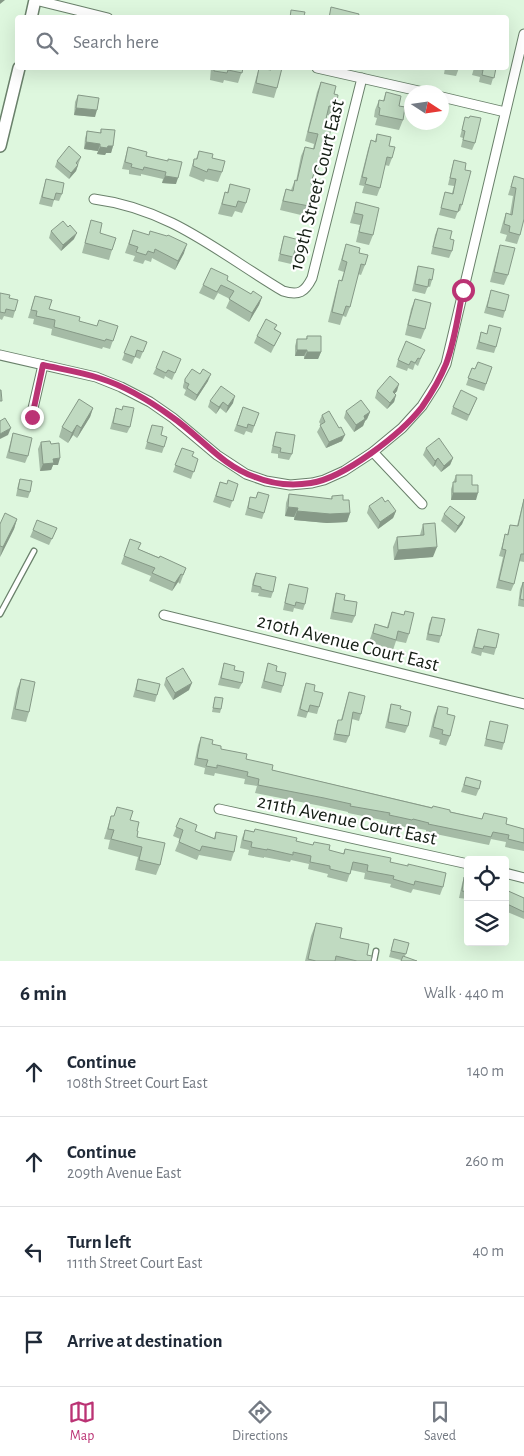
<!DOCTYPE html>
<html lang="en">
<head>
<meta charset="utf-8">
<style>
	body { margin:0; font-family:"Alegreya Sans",sans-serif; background:#f2f2f3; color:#1f2937 }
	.controls { position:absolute; right:15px; bottom:15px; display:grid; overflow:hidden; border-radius:5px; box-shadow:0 5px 20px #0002 }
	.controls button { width:45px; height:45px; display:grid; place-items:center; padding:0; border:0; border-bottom:1px solid #e0e1e3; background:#fff; color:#1f2937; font:25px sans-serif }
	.compass { position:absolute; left:404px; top:85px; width:45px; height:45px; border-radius:50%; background:#fff; box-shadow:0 5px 20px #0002; rotate:102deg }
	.stop { position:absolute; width:15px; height:15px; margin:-11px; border:4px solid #bb3374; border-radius:50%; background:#fff }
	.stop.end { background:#bb3374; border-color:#fff; box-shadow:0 1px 5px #0008 }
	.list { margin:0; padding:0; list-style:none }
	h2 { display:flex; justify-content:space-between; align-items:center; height:65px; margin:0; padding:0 20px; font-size:21px }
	h2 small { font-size:16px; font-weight:400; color:#747a83 }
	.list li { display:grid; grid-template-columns:32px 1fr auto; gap:15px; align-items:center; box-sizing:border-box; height:90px; padding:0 20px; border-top:1px solid #e0e1e3 }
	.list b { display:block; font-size:19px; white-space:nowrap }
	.list p { margin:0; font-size:16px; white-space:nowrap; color:#747a83 }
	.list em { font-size:16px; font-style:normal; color:#747a83 }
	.icon { flex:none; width:28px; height:28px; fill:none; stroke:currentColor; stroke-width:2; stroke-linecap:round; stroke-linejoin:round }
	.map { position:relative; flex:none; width:524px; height:961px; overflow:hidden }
	.search { position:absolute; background:#fff; box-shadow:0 5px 20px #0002; left:15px; right:15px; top:15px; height:55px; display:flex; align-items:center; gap:12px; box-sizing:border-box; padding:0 18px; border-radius:5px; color:#747a83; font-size:19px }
	.sheet { height:425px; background:#fff }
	nav { display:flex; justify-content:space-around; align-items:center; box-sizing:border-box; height:70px; border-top:1px solid #e0e1e3; background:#fff; font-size:14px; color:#747a83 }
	nav a { display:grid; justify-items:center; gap:2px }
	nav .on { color:#bb3374 }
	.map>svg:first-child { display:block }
</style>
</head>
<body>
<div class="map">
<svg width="524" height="961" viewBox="0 0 524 961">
	<rect width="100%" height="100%" fill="#def7de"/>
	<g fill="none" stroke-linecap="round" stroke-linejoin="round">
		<defs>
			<g id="service">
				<polyline points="0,614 34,551"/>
				<polyline points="374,961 376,951"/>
			</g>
			<g id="minor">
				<polyline points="35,0 108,18"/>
				<polyline points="317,68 423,92"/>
				<polyline points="442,97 505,112"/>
				<path d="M94 199C171 209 219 253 283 291 299 296 305 292 312 278L362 78"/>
				<polyline points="0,355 96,377 121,387 150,402 173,418 217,455 246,474 266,481 290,485 312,483 324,480 344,471 373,452 402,428 422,406 436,384 446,364 524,34"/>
				<polyline points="31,417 43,365"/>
				<polyline points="373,452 422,504"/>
				<polyline points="164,615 524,704"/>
				<polyline points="219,809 468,864"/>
				<polyline points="505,873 524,878"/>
			</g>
			<g id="tertiary">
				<polyline points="31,18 35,0"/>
				<polyline points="0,146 19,68"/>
			</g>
		</defs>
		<!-- service casing -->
		<use href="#service" stroke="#6a816b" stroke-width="7"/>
		<!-- minor casing -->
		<use href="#minor" stroke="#6a816b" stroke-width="11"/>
		<!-- tertiary casing -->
		<use href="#tertiary" stroke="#6a816b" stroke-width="14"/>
		<!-- service -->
		<use href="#service" stroke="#fff" stroke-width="4.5"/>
		<!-- minor -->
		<use href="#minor" stroke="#fff" stroke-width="9"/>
		<!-- tertiary -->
		<use href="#tertiary" stroke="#fff" stroke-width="11"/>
	</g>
	<!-- wall -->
	<g fill="#a5bba6">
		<polygon points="211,68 243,68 238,83 224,80 223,83 210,80"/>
		<polygon points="259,68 270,70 271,68 277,88 274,98 252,93 256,78"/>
		<polygon points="445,68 459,68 456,76 444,74"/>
		<polygon points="474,68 496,68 491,85 479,82 480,77 472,75"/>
		<polygon points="321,82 334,94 336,107 332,116 327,115 325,123 329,137 325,146 322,146 320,157 320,164 317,174 314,174 311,184 309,206 305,216 280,210 283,198 286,189 291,190 295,180 296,181 301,156 305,147 313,149 314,144 305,141 317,92"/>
		<polygon points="386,92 399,106 403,120 399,130 375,125 377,118 374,117 375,110 379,100 383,101"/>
		<polygon points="78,95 95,117 74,115 75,102"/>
		<polygon points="465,117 469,118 475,143 472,150 461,147 463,138 460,137"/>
		<polygon points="101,129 113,146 111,153 106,153 105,155 97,154 98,151 84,149 85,138 87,131 100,133"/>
		<polygon points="377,134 389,146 392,158 389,166 385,165 380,188 377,196 362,193 364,186 359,185 368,149 371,140 375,141"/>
		<polygon points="128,147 146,156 168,161 176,184 162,183 163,179 141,174 141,176 129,174 129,170 122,169"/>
		<polygon points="199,151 212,158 222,172 218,182 205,179 204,182 189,176 194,159 196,159"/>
		<polygon points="81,157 76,171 69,179 55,167 57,161"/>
		<polygon points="454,160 465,170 462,205 460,211 458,211 455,219 439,215 445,192 452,193 454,186 448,185 452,167"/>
		<polygon points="514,176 524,179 520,235 517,244 505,241 507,235 500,233 503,222 506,213 510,214 513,196 508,195"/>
		<polygon points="46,179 62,194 59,201 54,200 52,207 39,204 44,186"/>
		<polygon points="230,184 246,203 242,213 235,211 232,217 218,214 225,192 227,193"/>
		<polygon points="356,202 373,235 369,245 356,242 360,225 350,223"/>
		<polygon points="91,220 100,233 112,250 109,260 82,253"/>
		<polygon points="68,227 74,239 61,251 49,238 51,231"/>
		<polygon points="438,228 450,239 452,251 449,258 431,254 435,235"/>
		<polygon points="133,230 184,253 175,270 152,258 151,262 145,260 143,264 133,261 135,256 125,253"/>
		<polygon points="284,236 301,251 298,258 293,257 291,264 278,261 282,243"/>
		<polygon points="346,244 359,253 365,265 361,275 358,274 350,307 346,317 343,316 340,325 328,322 336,290 339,280 341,281 344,272 338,270"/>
		<polygon points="500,245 508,275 504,285 490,282 497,255"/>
		<polygon points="418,266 432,280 430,287 428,286 425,294 412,291 416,273"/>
		<polygon points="227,280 251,294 262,297 259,305 249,322 226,308 230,299 218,293 214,300 199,293 203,285"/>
		<polygon points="491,290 505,311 503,318 484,313"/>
		<polygon points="0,293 9,298 15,311 13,318 4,316 2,320 0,319"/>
		<polygon points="35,296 49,309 79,321 97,326 118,326 110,349 103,347 102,349 51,335 52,329 33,324 34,319 28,318"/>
		<polygon points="415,299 425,329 421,339 405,335 411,309"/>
		<polygon points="277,325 275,329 281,333 271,353 254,343 257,336"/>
		<polygon points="489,325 496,347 494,353 476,349 481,332 487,334"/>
		<polygon points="131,336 147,342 140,359 135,357 132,364 122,360"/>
		<polygon points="307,336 321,352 318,359 304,359 304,356 295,356 295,346 297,339 306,339"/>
		<polygon points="422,356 418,366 415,364 413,370 408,368 407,371 396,367 398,360"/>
		<polygon points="178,366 172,380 165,376 164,379 153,374 156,368"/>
		<polygon points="492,367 484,391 466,385 472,368 475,369"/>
		<polygon points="200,374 208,381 195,401 184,395 186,390 183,388 183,386 185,379"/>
		<polygon points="377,391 397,391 394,394 396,395 394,402 387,409 375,398"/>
		<polygon points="477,398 467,421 451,414 453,407"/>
		<polygon points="210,401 233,403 226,413 220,408 216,414 208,407"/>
		<polygon points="243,407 259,413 252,433 246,431 244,435 234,431"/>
		<polygon points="93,408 90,417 77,438 73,435 68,443 59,437 62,427"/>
		<polygon points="116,408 130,427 127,433 110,429"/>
		<polygon points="346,411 370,412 367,419 365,421 363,426 354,432 344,418"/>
		<polygon points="322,415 342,441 326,448 317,432 321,425 319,422"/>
		<polygon points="152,425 161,435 164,447 162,453 145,449"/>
		<polygon points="276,432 292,454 289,460 278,458 278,454 271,453 274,438"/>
		<polygon points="13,433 28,456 25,463 6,458"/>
		<polygon points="41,442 51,444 58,465 53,465 51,470 40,471 38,449"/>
		<polygon points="182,448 192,456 198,459 191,479 173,472"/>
		<polygon points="426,448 453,458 450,465 441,472 435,465 433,467 423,455"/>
		<polygon points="456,475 472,485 476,500 451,500 451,489"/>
		<polygon points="20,479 30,492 28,498 16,496 18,485"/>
		<polygon points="220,482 227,484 238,484 230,508 213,502"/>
		<polygon points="258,492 264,513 262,519 245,515 250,497 256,498"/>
		<polygon points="289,494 331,499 332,496 343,500 350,513 347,522 327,523 294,520 294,517 285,516 286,503"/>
		<polygon points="524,498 524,562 519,561 514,584 511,591 496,588 503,557 499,556 503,542 505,534 507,535 510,525 517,526"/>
		<polygon points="385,502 396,511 393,518 378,529 367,513 369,506"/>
		<polygon points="444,514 465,517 462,524 455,533 441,521"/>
		<polygon points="17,519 14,529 0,557 0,524"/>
		<polygon points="423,524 433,557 394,560 393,547 397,537 420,535"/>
		<polygon points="57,528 49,545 30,537 33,530"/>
		<polygon points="130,539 138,549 186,568 180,584 178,582 172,591 149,581 151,576 121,564"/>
		<polygon points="256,573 273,592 271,598 258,596 259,593 251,592 253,580"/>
		<polygon points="523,582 524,583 524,607 518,606 520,589"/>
		<polygon points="289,584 305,604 303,610 294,608 293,612 283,610 287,591"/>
		<polygon points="336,593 355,616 352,623 330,619 334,600"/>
		<polygon points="405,611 409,634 406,643 396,641 393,650 369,642 375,624 387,627 392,612 404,615"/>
		<polygon points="432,617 441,636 439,643 426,640 429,624"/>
		<polygon points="478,629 496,648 494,655 482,652 481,656 471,653 476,635"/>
		<polygon points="224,663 234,670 242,683 239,689 218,685"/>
		<polygon points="268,663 276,671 283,686 281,693 261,688"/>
		<polygon points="166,678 189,690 173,700 164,685"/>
		<polygon points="21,679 29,712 26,722 11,719 17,689"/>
		<polygon points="138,679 157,695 155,702 133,697"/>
		<polygon points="306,683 314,691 319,707 317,714 308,712 306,718 297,716 304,689"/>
		<polygon points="349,692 361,714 359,721 352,719 349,736 346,743 333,740 336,726 338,720 341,720"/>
		<polygon points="215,697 221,709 220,713 212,712"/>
		<polygon points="391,704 408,726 405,733 385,728 389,711"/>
		<polygon points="438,706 447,714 450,736 446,746 439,744 440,740 429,737 434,716"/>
		<polygon points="490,721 504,743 502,750 484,746"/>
		<polygon points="201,737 221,749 272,770 482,819 484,813 506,824 524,829 524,851 505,847 506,842 491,839 489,845 479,843 426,832 426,830 410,827 410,828 400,826 387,823 387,821 348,813 348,812 321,806 255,793 257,786 244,784 245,779 215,773 214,776 204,774 205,768 194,765 198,745"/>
		<polygon points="466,777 479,789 476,796 461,792"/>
		<polygon points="117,807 130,820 137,831 137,837 160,865 156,875 135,870 138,857 108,849 110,840 104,839 111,816 114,816"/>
		<polygon points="180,818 195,831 214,838 216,832 234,852 231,861 199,855 197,860 175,851 180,839 173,836"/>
		<polygon points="245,830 296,841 343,854 345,849 390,862 443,887 440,895 413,889 411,893 390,887 391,884 364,879 365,873 351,870 347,882 327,877 328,874 308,869 309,864 291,860 290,862 264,857 264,858 248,855 249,850 240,848 242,838"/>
		<polygon points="464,877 468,878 468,899 459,898 462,884"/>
		<polygon points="505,885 506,890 524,898 524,919 505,911"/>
		<polygon points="316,923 367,955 371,961 305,961 311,936"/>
		<polygon points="394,939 409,943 405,956 401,960 389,957"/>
	</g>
	<!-- shaded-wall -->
	<g fill="#869987">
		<polygon points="0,0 5,0 0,4"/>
		<polygon points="76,108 97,110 95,117 74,115"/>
		<polygon points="86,142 100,144 98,151 84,149"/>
		<polygon points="108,146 113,146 111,153 106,153 105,155 97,154 100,147"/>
		<polygon points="320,164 317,174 312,175 316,165"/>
		<polygon points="78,165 76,171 69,179 71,173"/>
		<polygon points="165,176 178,178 176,184 162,183"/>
		<polygon points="77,233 74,239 61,251 63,245"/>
		<polygon points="187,244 184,253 175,270 178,261"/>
		<polygon points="262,297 259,305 249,322 252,313"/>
		<polygon points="297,350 307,350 304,356 295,356"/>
		<polygon points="307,352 321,352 318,359 304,359"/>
		<polygon points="211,374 208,381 195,401 197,395"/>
		<polygon points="399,384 397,391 390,399 393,392"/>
		<polygon points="396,395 394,402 387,409 390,403"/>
		<polygon points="235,396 233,403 226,413 228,406"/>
		<polygon points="223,402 220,408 216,414 219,407"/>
		<polygon points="93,408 90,417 77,438 81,428"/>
		<polygon points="370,412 367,419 365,421 363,426 354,432 356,425 364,416"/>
		<polygon points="77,425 73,435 68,443 72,433"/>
		<polygon points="11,428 8,435 0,439 0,434"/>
		<polygon points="345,435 342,441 326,448 329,442"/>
		<polygon points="60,458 58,465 53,465 51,470 40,471 43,464 53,459"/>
		<polygon points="438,458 435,465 433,467 435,461"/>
		<polygon points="453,458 450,465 441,472 444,466"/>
		<polygon points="453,493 478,493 476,500 451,500"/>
		<polygon points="288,507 298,508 294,517 285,516"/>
		<polygon points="297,511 350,513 347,522 327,523 294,520"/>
		<polygon points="396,511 393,518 378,529 380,522"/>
		<polygon points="465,517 462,524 455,533 458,526"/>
		<polygon points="17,519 14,529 0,557 3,547"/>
		<polygon points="437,547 433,557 394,560 398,550"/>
		<polygon points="181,574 178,582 172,591 175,583"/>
		<polygon points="192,683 189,690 173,700 175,693"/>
	</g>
	<!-- building -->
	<g fill="#c0dac1" stroke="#869987">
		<polygon points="331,7 359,14 358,17 360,18 329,18"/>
		<polygon points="291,10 305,12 304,16 312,18 290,18"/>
		<polygon points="214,68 243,68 242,73 228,70 227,73 214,71"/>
		<polygon points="259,68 271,70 271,68 282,68 277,88 256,83"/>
		<polygon points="449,68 459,68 458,69"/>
		<polygon points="475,68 496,68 494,78 482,75 483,70"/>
		<polygon points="321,82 336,86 334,94 338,95 336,107 329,106 325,123 332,124 329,137 325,136 320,157 322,158 320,164 316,165 311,184 314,185 309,206 283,201 286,189 293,191 295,180 297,181 305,147 314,149 318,134 308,132"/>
		<polygon points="386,92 401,96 399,106 405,107 403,120 379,115 380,108 378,107 379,100 384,101"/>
		<polygon points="78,95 99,98 97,110 76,108"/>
		<polygon points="470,116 481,118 475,143 463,140 465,131 462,130 465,117 469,118"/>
		<polygon points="101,129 115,130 113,146 108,146 107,148 100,147 100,144 86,142 87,131 101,133"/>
		<polygon points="377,134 391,137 389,146 395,147 392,158 387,157 380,188 365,184 367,178 362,177 371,140 376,142"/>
		<polygon points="69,146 81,157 76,163 78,165 71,173 57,161"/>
		<polygon points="128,147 147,152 146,156 168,161 168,159 182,162 178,178 165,176 166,172 144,167 143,170 131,167 132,164 125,162"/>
		<polygon points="199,151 213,154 212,158 225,161 222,172 208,169 207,172 193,166 194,159 197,159"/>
		<polygon points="454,160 466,163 465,170 471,171 462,205 460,204 458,212 441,208 445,192 453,194 456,179 450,178"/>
		<polygon points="514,176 524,179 524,219 520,235 509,232 510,226 504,224 506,213 512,215 516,188 511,187"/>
		<polygon points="46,179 64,183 62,194 56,193 54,200 42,197"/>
		<polygon points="230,184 250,189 246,203 238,201 236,207 222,204 225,192 228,193"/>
		<polygon points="356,202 379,208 373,235 359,232 363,215 354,213"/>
		<polygon points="91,220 102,223 100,233 116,238 112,250 85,243"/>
		<polygon points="63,221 68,227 70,225 77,233 63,245 51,231"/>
		<polygon points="438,228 452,231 450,239 454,240 452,251 433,247"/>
		<polygon points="133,230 149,235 150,231 167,236 168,235 187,244 178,261 155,249 154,253 148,251 146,255 136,252 138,247 129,244"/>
		<polygon points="284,236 303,241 301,251 295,250 293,257 280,254"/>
		<polygon points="346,244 360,248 359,253 368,255 365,265 361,264 350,307 346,306 343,315 332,312 339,280 342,281 347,262 342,260"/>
		<polygon points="500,245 515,248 508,275 494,272"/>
		<polygon points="418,266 434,269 432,280 429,279 428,287 415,284"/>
		<polygon points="211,268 228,276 227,280 251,294 253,291 262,297 252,313 229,299 234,291 221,285 217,292 203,285"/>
		<polygon points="491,290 509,295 505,311 487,307"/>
		<polygon points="0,293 10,295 9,298 18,300 15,311 6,309 5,313 0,312"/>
		<polygon points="35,296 52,300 49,309 80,317 79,321 97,326 99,320 118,326 113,341 106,339 105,341 54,327 55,320 36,316 37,311 31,310"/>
		<polygon points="415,299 431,303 425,329 408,325"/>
		<polygon points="266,319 277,325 274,329 281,333 274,346 257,336"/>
		<polygon points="489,325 501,328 496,347 479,342 481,332 487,334"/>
		<polygon points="131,336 147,342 143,352 137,350 135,357 124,353"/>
		<polygon points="307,336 321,336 321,352 307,352 307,350 297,350 297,339 307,339"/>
		<polygon points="406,341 425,350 420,359 418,358 415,363 411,361 409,365 398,360"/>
		<polygon points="163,351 181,359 175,373 168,370 166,373 156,368"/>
		<polygon points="478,362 492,367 486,384 468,378 472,368 475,369"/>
		<polygon points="192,369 200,374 203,369 211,374 197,395 187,388 189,384 185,382 185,379"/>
		<polygon points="390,376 399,384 393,392 396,395 390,403 377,391"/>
		<polygon points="221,386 235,396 228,406 223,402 219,407 210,401"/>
		<polygon points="0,390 1,390 2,401 0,401"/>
		<polygon points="461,390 477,398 469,415 453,407"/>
		<polygon points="79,399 93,408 81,428 77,425 72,433 62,427"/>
		<polygon points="361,400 370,412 364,416 365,419 356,425 346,411"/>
		<polygon points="123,406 134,408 130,427 113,423 116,408 122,410"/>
		<polygon points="243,407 259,413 254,426 248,424 247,428 237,425"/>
		<polygon points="329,411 339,428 341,427 345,435 329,442 320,425 325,422 322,415"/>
		<polygon points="5,418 11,428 0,434 0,421"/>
		<polygon points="152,425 163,427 161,435 167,437 164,447 147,442"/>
		<polygon points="276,432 295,435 292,454 280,452 281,448 273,446"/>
		<polygon points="13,433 32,438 28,456 9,452"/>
		<polygon points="439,438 453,458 444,466 438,458 435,461 426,448"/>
		<polygon points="50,441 51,444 59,443 60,458 53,459 54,463 43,464 41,442"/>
		<polygon points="182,448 194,452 192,456 198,459 194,472 175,465"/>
		<polygon points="456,475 472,475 472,485 478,485 478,493 453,493 453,482 456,482"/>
		<polygon points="20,479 32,481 30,492 18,489"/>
		<polygon points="228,480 238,484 233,501 216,496 220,482 227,484"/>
		<polygon points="258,492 269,495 264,513 248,508 250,497 256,498"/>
		<polygon points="289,494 332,499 332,496 343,495 343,500 349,500 350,513 330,514 297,511 298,508 288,507"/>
		<polygon points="382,497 385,502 388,500 396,511 380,522 369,506"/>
		<polygon points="524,499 524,554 521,554 514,584 499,580 506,550 502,549 505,534 508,535 510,525 518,526"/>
		<polygon points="450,506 465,517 458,526 444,514"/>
		<polygon points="5,513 17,519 3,547 0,546 0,524"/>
		<polygon points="37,520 57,528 52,539 33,530"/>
		<polygon points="435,523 437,547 398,550 397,537 424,535 423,524"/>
		<polygon points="130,539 141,543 138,549 159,558 160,556 186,568 183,575 181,574 175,583 152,573 155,568 124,556"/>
		<polygon points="256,573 276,577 273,592 261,589 261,587 253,585"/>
		<polygon points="523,582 524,583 524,600 520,599"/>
		<polygon points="289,584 308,588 305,604 296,602 295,606 285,603"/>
		<polygon points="336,593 345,595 344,600 357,602 355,616 333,612"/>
		<polygon points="405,611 414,613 409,634 398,631 396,640 373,633 375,624 388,628 392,612 404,615"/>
		<polygon points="432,617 445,619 441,636 428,634"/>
		<polygon points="478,629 499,634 496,648 484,646 483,649 474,647"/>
		<polygon points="224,663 235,666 234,670 244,672 242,683 221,678"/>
		<polygon points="268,663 277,666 276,671 286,673 283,686 264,681"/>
		<polygon points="183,668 192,683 175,693 166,678"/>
		<polygon points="21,679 35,682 29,712 15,709"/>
		<polygon points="138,679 160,684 157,695 136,690"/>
		<polygon points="306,683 315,685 314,691 323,693 319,707 310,705 308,712 300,709"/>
		<polygon points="349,692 365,696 361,714 353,712 349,736 335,734 338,720 342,720"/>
		<polygon points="215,697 223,698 221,709 213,708"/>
		<polygon points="391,704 401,706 400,709 411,712 408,726 388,722"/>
		<polygon points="438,706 448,708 447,714 455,716 450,736 442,734 443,730 433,727"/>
		<polygon points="490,721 508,725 504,743 486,739"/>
		<polygon points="201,737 213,740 212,744 221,746 221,749 247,754 246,759 273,765 272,770 432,808 433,806 450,810 450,812 482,819 484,813 507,818 506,824 524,829 524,843 508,839 509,835 493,832 491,837 482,835 428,824 429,823 413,819 412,820 403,818 389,815 390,813 350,806 351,804 324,798 258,785 259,779 247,776 248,772 217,765 217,768 206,766 208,760 197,758"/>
		<polygon points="466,777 481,781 479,789 464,785"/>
		<polygon points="117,807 133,811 130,820 139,822 137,831 138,831 137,837 165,843 160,865 139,860 142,847 111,839 114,830 108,829 111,816 114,816"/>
		<polygon points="180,818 197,825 195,831 215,839 216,832 237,836 234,852 202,846 200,851 179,842 183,830 176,827"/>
		<polygon points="255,829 297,838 296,841 313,845 314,842 330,845 329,850 344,854 345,849 391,858 390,862 408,866 408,864 446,873 443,887 415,881 414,885 393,879 394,876 367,871 368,865 353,862 350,874 330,869 330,866 310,862 311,856 293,852 293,855 267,849 267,850 251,847 252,842 243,840 245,830 254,832"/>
		<polygon points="464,877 468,878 468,892 462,891"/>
		<polygon points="505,885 507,885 506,890 524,898 524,912 505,903"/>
		<polygon points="316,923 342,928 340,938 369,944 367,955 372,956 371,961 357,961 336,956 335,961 316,961 308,959"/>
		<polygon points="394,939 409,943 406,954 391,951"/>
		<polygon points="403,956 417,961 401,961"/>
	</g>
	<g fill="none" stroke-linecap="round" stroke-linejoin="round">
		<!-- route -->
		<path stroke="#bb3374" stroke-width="6" d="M32 417 43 365C61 369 81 372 99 378 125 386 150 401 172 417 200 436 222 466 255 477 272 484 292 486 311 483 344 478 401 434 422 407 431 394 440 379 446 364 455 341 458 314 463 290"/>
	</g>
	<g text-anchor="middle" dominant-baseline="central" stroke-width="4.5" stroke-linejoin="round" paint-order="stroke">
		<!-- street labels -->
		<g font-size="20" fill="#141d14" stroke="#fff">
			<text transform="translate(317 185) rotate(-76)">109th Street Court East</text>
			<text transform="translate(348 643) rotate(14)">210th Avenue Court East</text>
			<text transform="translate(347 820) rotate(12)">211th Avenue Court East</text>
		</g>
	</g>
</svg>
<div class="controls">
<button><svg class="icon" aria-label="locate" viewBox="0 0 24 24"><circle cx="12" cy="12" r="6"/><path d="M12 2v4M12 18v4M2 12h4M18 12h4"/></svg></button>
<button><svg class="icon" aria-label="layers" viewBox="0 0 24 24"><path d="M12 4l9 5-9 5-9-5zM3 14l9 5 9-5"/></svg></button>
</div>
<svg class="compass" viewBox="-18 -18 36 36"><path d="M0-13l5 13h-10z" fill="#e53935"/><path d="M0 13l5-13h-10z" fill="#747a83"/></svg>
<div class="stop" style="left:463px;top:290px"></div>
<div class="stop end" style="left:32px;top:417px"></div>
<div class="search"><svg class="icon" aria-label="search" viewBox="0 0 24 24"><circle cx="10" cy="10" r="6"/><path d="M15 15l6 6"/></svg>Search here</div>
</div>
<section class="sheet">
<h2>6 min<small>Walk · 440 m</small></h2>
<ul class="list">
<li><svg class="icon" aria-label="ahead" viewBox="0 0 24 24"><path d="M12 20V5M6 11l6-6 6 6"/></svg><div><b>Continue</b><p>108th Street Court East</p></div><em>140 m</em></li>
<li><svg class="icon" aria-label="ahead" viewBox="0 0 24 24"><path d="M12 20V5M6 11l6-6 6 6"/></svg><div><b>Continue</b><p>209th Avenue East</p></div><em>260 m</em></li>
<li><svg class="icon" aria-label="left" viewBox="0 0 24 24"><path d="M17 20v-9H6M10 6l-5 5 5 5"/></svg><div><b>Turn left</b><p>111th Street Court East</p></div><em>40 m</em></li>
<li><svg class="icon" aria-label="arrive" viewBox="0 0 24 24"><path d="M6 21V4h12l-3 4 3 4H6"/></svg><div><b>Arrive at destination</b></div></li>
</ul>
</section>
<nav>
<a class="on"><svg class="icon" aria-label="map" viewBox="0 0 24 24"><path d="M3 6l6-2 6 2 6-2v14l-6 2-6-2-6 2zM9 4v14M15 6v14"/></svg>Map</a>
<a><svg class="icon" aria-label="directions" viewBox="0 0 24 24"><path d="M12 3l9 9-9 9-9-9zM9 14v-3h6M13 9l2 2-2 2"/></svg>Directions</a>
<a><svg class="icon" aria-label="saved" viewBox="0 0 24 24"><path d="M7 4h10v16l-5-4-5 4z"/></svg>Saved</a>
</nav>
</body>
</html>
